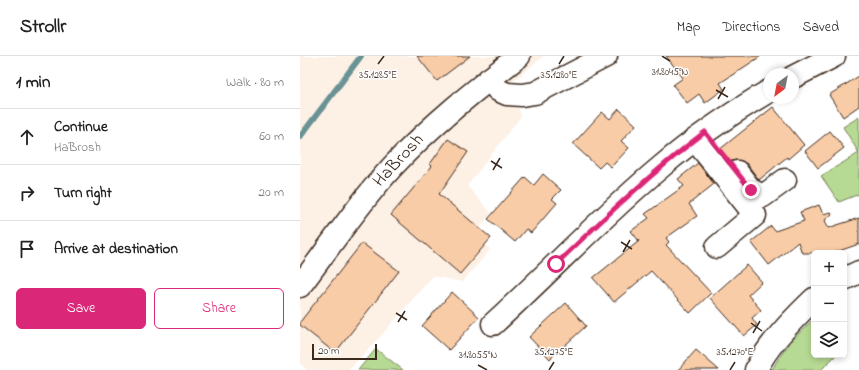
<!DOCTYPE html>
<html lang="en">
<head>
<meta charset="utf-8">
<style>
	body { margin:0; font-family:"Indie Flower",sans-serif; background:#f6f6f6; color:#222 }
	.controls { position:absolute; right:12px; bottom:12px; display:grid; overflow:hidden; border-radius:6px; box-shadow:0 2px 6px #0003 }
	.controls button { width:36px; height:36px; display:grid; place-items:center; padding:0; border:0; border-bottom:1px solid #e0e0e0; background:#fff; color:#222; font:20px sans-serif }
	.compass { position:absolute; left:463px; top:12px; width:36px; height:36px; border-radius:50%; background:#fff; box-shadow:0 2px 6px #0003; rotate:212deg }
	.scale { position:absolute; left:12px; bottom:10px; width:65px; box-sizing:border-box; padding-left:4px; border:2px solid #3b2a1e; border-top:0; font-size:11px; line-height:14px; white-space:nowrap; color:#3b2a1e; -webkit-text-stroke:3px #fff; paint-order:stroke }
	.stop { position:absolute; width:12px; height:12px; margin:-9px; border:3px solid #db2777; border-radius:50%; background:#fff }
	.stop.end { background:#db2777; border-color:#fff; box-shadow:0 1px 4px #0008 }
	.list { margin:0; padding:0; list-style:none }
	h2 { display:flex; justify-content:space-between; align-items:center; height:52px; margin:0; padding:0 16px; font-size:17px }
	h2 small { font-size:13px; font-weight:400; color:#767676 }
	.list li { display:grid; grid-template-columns:26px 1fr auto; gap:12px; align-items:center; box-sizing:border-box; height:56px; padding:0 16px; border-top:1px solid #e0e0e0 }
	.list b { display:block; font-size:15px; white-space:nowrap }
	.list p { margin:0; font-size:13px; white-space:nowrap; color:#767676 }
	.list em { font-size:13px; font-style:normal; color:#767676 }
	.actions { display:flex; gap:8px; padding:12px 16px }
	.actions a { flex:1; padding:9px 0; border:1px solid #db2777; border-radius:6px; text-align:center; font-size:14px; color:#db2777 }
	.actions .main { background:#db2777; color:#fff }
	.icon { flex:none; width:22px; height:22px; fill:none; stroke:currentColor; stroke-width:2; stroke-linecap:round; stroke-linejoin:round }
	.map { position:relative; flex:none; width:559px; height:314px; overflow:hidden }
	header { display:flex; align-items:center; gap:24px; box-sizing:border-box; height:56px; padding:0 20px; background:#fff; border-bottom:1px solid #e0e0e0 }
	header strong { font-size:19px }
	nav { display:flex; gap:22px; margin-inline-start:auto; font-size:14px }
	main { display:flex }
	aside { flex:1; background:#fff }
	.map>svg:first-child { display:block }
</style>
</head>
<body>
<header>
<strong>Strollr</strong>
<nav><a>Map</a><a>Directions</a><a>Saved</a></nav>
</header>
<main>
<aside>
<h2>1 min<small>Walk · 80 m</small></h2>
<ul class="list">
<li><svg class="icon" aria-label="ahead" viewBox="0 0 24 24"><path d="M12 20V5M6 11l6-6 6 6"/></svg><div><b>Continue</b><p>HaBrosh</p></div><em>60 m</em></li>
<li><svg class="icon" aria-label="right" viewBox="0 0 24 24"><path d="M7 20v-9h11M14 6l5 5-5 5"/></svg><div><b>Turn right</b></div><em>20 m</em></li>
<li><svg class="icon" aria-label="arrive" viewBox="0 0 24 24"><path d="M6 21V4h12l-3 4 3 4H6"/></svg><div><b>Arrive at destination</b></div></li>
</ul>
<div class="actions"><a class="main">Save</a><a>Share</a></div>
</aside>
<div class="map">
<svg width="559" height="314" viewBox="0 0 559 314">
	<rect width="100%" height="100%" fill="#fff"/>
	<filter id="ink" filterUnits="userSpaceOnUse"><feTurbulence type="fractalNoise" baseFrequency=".025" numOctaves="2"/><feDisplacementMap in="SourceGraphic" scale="8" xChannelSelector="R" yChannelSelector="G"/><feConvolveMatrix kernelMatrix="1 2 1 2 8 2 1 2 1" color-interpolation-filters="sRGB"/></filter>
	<g filter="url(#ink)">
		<!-- built -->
		<polygon fill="#fdf0e5" points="0,0 244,0 211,27 221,60 167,130 191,157 175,178 190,194 162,226 133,220 78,283 48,314 7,314 0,307"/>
		<!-- green -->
		<g fill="#b6d993" stroke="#788258">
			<polygon points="559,61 559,97 543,71"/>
			<polygon points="559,97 559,138 539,146 521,120"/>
			<path d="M514 263V299H536L521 314H472C482 294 497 278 514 263Z"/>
			<polygon points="76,293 103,314 58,314"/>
		</g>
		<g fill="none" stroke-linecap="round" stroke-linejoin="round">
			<!-- stream -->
			<polyline stroke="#699294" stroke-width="6" points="0,81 61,0"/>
		</g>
		<!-- building -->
		<g fill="#f9cca8" stroke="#3b2a1e">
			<polygon points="117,0 170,0 137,25"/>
			<polygon points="366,0 461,0 420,27 424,33 405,47 399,38 387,47 373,29 383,22"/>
			<polygon points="559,20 559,50 543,61 529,39"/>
			<polygon points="473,51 504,89 488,103 487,101 459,124 447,108 442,105 435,104 429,106 419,94"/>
			<polygon points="319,53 336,69 321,85 329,92 311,111 305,106 299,112 273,88 302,56 310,63"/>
			<polygon points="530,75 544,92 518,112 505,95"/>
			<polygon points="148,83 168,96 139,138 191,182 160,218 91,159 132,110 130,108"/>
			<polygon points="398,107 414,128 389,148 397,160 366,182 369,186 366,189 411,237 390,257 351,215 314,246 293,222 339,185 331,175 349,162 345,158 384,130 378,123"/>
			<polygon points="243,118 261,134 252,143 257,147 231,177 226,173 215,186 188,163 225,121 234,129"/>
			<polygon points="519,149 523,158 531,156 532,158 525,164 528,172 559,162 559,188 533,197 502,197 498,186 469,209 451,186 471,170 475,175 504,165 500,156"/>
			<polygon points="62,187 99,215 35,297 0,269 0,266"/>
			<polygon points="447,209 462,226 448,239 461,254 452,262 457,269 444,280 410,242"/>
			<polygon points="152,236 179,261 149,294 122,270"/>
			<polygon points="266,247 286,270 250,303 229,281"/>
			<polygon points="396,294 419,314 378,314"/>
		</g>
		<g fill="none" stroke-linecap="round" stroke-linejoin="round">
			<defs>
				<g id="minor">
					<polyline points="493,21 534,0"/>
					<polyline points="189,23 198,34 207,38 222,39 235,37 306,0"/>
					<polyline points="395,84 455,159 417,191"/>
					<polyline points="437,116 451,134 463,140 485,124"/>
					<polyline points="544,223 559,216"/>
					<path d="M0 230C30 190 59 147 93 110 131 69 175 34 219 0"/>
					<path d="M193 268C250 216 303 159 362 110 395 82 432 57 469 35"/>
					<path d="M456 314C467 289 494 262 514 243"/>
				</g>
			</defs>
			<!-- minor casing -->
			<use href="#minor" stroke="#3b2a1e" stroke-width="25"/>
			<!-- minor -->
			<use href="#minor" stroke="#fff" stroke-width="22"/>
		</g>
	</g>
	<g fill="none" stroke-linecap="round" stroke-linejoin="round" filter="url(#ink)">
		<!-- route -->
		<path stroke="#db2777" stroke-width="5" d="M256 208C304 162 352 116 405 76L451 134"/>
	</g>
	<!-- ticks -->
	<path fill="none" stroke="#3b2a1e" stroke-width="1.5" d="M362 0 370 5M78 8 84 0M259 8 264 0M416 34 428 41M418 43 425 31M191 105 202 112M193 114 200 102M321 186 332 193M323 196 330 184M96 257 107 264M98 266 105 255M451 267 462 275M453 277 460 265M178 309 187 314M249 314 254 306M430 314 435 306"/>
	<g text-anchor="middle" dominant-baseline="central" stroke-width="3" stroke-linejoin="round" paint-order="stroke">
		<!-- street labels -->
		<g font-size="18" fill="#3b2a1e" stroke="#fff">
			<text transform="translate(99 105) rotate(-47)">HaBrosh</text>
		</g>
	</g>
	<g font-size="10" text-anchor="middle" fill="#3b2a1e" stroke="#fff" stroke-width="3" stroke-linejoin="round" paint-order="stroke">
		<text x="370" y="19">31.8045°N</text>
		<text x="78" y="22">35.1285°E</text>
		<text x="259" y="22">35.1280°E</text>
		<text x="254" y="299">35.1275°E</text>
		<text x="435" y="299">35.1270°E</text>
		<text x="178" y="302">31.8055°N</text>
	</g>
</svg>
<div class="controls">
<button>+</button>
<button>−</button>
<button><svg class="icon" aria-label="layers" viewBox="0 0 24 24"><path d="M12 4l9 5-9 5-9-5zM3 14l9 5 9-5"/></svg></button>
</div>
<svg class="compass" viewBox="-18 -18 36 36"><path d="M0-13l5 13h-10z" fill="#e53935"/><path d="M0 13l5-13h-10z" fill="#767676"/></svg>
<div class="scale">20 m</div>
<div class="stop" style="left:256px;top:208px"></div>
<div class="stop end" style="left:451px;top:134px"></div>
</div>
</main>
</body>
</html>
